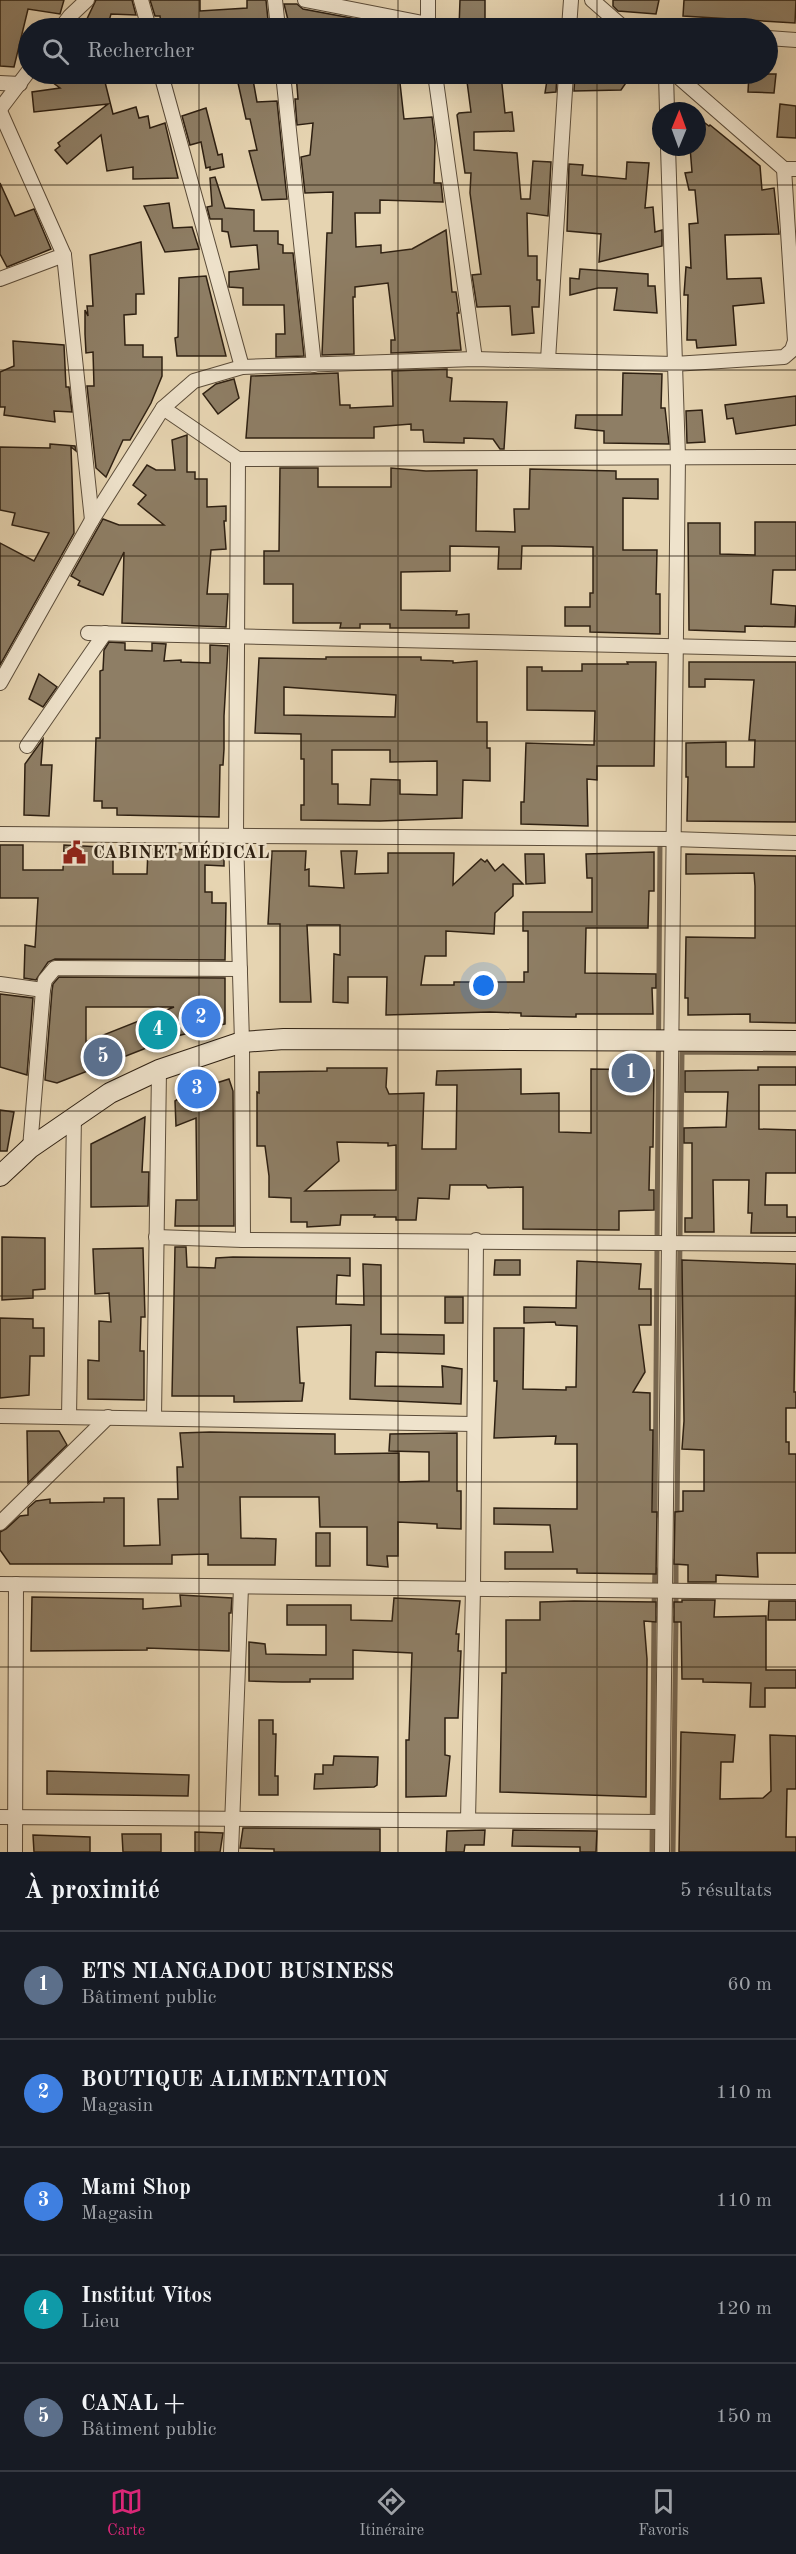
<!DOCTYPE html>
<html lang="fr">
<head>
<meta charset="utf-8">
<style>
	body { margin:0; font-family:"Old Standard TT",serif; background:#242831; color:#f1f3f6 }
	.compass { position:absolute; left:652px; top:102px; width:54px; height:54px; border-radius:50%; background:#171b24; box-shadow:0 6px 24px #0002; rotate:1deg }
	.you { position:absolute; left:484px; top:986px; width:21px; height:21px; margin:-15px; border:4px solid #fff; border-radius:50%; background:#1a73e8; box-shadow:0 0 0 9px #1a73e833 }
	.badge { display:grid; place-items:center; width:39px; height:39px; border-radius:50%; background:#db2777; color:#fff; font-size:20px; font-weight:700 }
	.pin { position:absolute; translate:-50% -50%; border:3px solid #fff; box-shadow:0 2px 6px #0006 }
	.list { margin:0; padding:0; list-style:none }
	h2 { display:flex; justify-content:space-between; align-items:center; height:78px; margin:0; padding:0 24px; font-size:26px }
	h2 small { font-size:20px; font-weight:400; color:#9ea1a6 }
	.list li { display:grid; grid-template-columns:39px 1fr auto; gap:18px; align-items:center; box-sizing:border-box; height:108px; padding:0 24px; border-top:2px solid #363941 }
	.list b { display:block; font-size:22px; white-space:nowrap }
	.list p { margin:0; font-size:20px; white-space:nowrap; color:#9ea1a6 }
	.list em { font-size:20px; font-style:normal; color:#9ea1a6 }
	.icon { flex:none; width:33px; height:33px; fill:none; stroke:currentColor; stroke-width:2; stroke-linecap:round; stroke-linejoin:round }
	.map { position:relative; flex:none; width:796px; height:1852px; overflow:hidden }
	.search { position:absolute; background:#171b24; box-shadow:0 6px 24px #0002; left:18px; right:18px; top:18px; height:66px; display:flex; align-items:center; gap:15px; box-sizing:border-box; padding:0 21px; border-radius:33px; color:#9ea1a6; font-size:22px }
	.sheet { height:618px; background:#171b24 }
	nav { display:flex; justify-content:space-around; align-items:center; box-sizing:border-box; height:84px; border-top:2px solid #363941; background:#171b24; font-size:16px; color:#9ea1a6 }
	nav a { display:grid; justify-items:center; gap:3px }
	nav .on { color:#db2777 }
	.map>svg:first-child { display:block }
</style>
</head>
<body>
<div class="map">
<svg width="796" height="1852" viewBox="0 0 796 1852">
	<rect width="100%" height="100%" fill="#e6d4b1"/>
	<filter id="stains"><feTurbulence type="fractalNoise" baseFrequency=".00333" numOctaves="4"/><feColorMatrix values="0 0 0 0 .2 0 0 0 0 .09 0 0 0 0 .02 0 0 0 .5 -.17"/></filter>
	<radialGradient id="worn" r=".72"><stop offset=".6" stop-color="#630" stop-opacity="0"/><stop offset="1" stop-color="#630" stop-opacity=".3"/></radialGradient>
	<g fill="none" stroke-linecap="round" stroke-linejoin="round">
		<!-- stream -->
		<g stroke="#776751" stroke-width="5">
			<polyline points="655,1517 660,842"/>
			<polyline points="677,1517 682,1052 796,1053"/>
			<polyline points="654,1607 655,1569"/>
			<polyline points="676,1607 676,1560"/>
			<polyline points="652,1852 654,1617"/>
			<polyline points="673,1852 676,1617"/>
		</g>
	</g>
	<!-- building -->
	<g fill="#8e7e65" stroke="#2e2012" stroke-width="1.5" fill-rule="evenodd">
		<polygon points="0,0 64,0 60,14 28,9 14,67 0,66"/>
		<polygon points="96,0 132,0 136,15 111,14 107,28 95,28 84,25"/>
		<polygon points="150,0 200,0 200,11 247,8 247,0 266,0 268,20 258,20 258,28 172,28 171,23 161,24 160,16 155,16"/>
		<polygon points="460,0 485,0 485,28 459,28"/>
		<polygon points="613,0 659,0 656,14 618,11 613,6"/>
		<polygon points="684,0 796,0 795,23 683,16"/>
		<polygon points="284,4 297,4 303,9 378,23 378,28 290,28"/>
		<polygon points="41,74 103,74 113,114 136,107 139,118 148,116 150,128 165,123 178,178 133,179 133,167 107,171 101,135 67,164 55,150 60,146 58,143 108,104 34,112 32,92 60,88"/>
		<polygon points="236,74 252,74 257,102 277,101 287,199 262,200 249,151 257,150 250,119 246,119"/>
		<polygon points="296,74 399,74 404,119 432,117 435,142 434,183 441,183 443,202 380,200 380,213 355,213 356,247 381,245 381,253 412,249 446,230 452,292 456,292 459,313 457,313 461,350 391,353 391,340 395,340 388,283 355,287 355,297 353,297 354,354 322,355 327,233 332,233 333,192 305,193 301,157 310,155 313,123 297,125 295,99 298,99"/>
		<polygon points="466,74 485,74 486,77 501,75 505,113 512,112 514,131 474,132 474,150 517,153 521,199 530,199 533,161 551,162 548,216 527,213 528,256 537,256 537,280 540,280 539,307 532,307 534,333 512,335 510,306 477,307 472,275 481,274 470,193 471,173 465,173 457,115 459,113 471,112"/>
		<polygon points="548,74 557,74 556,92 545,93"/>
		<polygon points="575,74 632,74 621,90 574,91"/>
		<polygon points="749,74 776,74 774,93 748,92"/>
		<polygon points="780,104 796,106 796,138 777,137"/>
		<polygon points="206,108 218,155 222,154 224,167 210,170 210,167 206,168 201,142 190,145 182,116"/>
		<polygon points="697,117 709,126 710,125 760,166 762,190 774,188 779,234 725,235 727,279 761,278 764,303 733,306 736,345 697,348 696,340 687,340 688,295 684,295 686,267 691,268 689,224 698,223 695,190 689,190 685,173 692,172 690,147 697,147"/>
		<polygon points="627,162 649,163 645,208 653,207 655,232 662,230 662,246 599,262 601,234 567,231 569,164 583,165 582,175 626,179"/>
		<polygon points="215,177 225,208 254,210 254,231 278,231 278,244 283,245 283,253 293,253 304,356 276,357 276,334 285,334 284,305 243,305 243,288 229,287 229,272 259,269 257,245 231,247 228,232 222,231 222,219 210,219 207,207 212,206 210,178"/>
		<polygon points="0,183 15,216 34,209 51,249 7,267 0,254"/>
		<polygon points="169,203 173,228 192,227 199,249 165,252 144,206"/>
		<polygon points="141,242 144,294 136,294 136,314 124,315 125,345 143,345 143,357 162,357 162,376 151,403 130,440 123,440 106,477 96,468 87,386 94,386 93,352 86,353 85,334 85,310 88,316 87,306 93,306 90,255"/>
		<polygon points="580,269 648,274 648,286 655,286 657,313 614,310 617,288 598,288 570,295 570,278 579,279"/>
		<polygon points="206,276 226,356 177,356 175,338 178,337 179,278"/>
		<polygon points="13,341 64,345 66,387 69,387 72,412 54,411 55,422 4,415 5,407 0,407 0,372 14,366"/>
		<polygon points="447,369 447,377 452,378 450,401 507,402 504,449 500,449 493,439 464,438 464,443 424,442 423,430 411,430 411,424 374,427 374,438 246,438 251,376 338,373 340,405 350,405 350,408 393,406 392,371"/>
		<polygon points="623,373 662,374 661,408 665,408 669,444 604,443 604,431 575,428 576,415 622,415"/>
		<polygon points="234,379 239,398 218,414 203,394 216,384"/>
		<polygon points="796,396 796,425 736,434 733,418 727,419 725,405"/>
		<polygon points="702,410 705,442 687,443 686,411"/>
		<polygon points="187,435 187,472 195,472 195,479 207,479 207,507 226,506 226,521 224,521 226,549 211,550 207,594 228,594 226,627 122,623 124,552 103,595 78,585 80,581 71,576 103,519 119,525 164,525 138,504 146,495 133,485 147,465 156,470 175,470 172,440"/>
		<polygon points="50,444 75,446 76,451 71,447 74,533 0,665 0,543 34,561 49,533 12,525 15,513 0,510 0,447 50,448"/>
		<polygon points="280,468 318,468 318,487 391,487 391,468 426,471 477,470 476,531 515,532 514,509 529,509 530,469 616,471 616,479 658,479 658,499 623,498 623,550 657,550 656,594 660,594 660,634 590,632 590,626 565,626 565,607 590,607 590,593 593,593 593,547 551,546 522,546 521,569 498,569 499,547 450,546 450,571 401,572 401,610 457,611 456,615 469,614 469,628 390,628 390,624 360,624 360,628 340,628 341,623 293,623 293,584 264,584 264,551 279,551"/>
		<polygon points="755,522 796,522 796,570 773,570 771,604 796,606 795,627 745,626 745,632 689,630 688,523 720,523 720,554 755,555"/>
		<polygon points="109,642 125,643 125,650 152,651 152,643 166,644 164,661 181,660 181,662 210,663 210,645 228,646 224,716 224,749 223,765 220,765 219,817 117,815 117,808 102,808 102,801 94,801 96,738 100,738 100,671 103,670 104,650"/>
		<path d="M326 657H421V660L453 661V663L477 661V722H487V748H490V781L463 780 462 818 380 821 301 820V805H304V759H301V734L255 733 259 658 326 659ZM284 687 396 695 395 717 284 715ZM332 750H390V762L437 761V795L400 794V780L371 779 370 805 338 804V784H332Z"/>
		<polygon points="627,662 656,662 654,766 597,766 597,780 587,779 588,826 521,824 521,802 524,802 526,743 594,745 595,711 527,710 527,667 542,667 542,671 582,671 582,664 628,664"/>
		<polygon points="689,662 796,662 796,822 687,821 688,777 686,777 686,743 726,742 726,767 754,767 755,740 749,740 754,680 705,679 705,687 689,687"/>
		<polygon points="39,674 57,687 43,707 29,699"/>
		<polygon points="43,739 41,765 52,765 49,816 24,815 25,764"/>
		<polygon points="0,845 23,845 23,870 63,870 64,845 101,847 101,851 113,851 113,874 147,874 148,849 224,850 224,866 205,865 205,892 212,892 212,903 226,903 225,960 55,959 48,962 36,980 24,978 25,945 35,947 38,898 0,898"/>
		<polygon points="272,851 306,851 305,870 309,869 309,886 344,888 341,851 357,851 355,874 388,873 388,853 454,853 453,885 481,859 485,862 487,860 495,871 503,864 523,884 513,884 513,896 495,913 494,934 446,931 446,956 425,956 421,985 454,985 454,982 524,982 524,972 528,972 528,931 523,931 523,912 592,912 592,878 587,878 586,854 654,852 654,891 649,891 648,928 586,928 585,973 656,974 656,988 652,988 653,1014 576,1014 576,1017 521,1016 521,1013 490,1012 386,1015 387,977 348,977 348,1003 333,1002 334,954 340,955 340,925 307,925 311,1002 280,1002 280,924 268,924"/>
		<polygon points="525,854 544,854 545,883 526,884"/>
		<polygon points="686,854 796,856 796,1023 750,1022 750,1014 688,1015 688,998 685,998 686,937 755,938 755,886 754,873 686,874"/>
		<path d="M59 977 225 978V1024L177 1036 57 1083 45 1080 52 991 53 984ZM86 1007H174L86 1042Z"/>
		<polygon points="0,994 33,998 27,1075 0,1067"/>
		<polygon points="758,1067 796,1067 796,1085 759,1085 759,1129 796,1130 796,1173 766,1173 765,1205 787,1205 787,1217 796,1217 796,1233 751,1233 752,1213 748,1213 749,1180 713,1180 714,1232 685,1232 685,1218 692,1218 692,1143 684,1143 684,1128 726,1127 728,1092 685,1092 685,1071 758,1070"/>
		<path d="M327 1068H387L386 1087 389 1094 424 1093 422 1149H456L457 1085H436L437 1071 521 1069V1094L559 1093V1132L591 1133V1069L654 1070 653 1147H650L649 1190H654V1210L619 1211V1230L523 1229V1187L488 1188 486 1185H450L449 1199 418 1198 416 1220H396V1217H374L375 1215H341L340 1225 307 1227V1222H291V1198L269 1197V1176L265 1146H257V1092L259 1093V1072L327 1071ZM337 1142 388 1143V1146L396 1145V1190L305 1191 339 1161Z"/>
		<polygon points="229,1079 233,1091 234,1226 175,1226 176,1200 197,1200 196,1118 176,1126 175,1101 191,1091"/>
		<polygon points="0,1110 14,1112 7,1151 0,1151"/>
		<polygon points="145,1117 142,1172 149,1172 148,1206 91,1207 91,1144"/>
		<polygon points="2,1237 45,1238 45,1289 33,1290 33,1298 2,1300"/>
		<polygon points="175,1247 186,1247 187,1267 215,1268 216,1258 233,1257 350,1258 350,1276 337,1275 336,1304 364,1305 363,1264 381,1265 381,1334 444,1335 444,1354 376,1352 375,1386 443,1387 442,1366 462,1369 461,1404 350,1399 351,1325 297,1327 300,1383 304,1383 302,1401 234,1402 234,1396 172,1396"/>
		<polygon points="143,1248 145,1317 141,1317 140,1351 144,1351 144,1400 88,1399 88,1360 99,1361 99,1321 111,1322 109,1293 95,1294 93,1249"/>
		<polygon points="495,1260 520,1260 520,1275 494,1275"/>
		<polygon points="682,1260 796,1264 794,1392 796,1392 796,1408 786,1408 786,1442 789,1442 789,1454 796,1454 796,1553 757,1553 758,1577 716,1575 716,1582 688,1582 688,1565 674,1564 675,1512 683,1511 683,1491 704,1491 704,1450 682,1449 684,1421"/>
		<polygon points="577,1261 641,1264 639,1289 651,1289 651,1325 639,1325 645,1372 633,1392 650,1393 650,1430 653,1430 652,1512 657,1512 656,1574 577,1573 577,1569 505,1569 505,1552 553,1552 550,1525 494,1524 494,1508 577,1509 577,1444 555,1444 556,1436 494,1438 497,1381 494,1381 494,1328 524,1328 523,1389 566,1390 566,1387 576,1387 577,1326 556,1325 555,1322 524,1323 524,1307 576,1308"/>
		<rect x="445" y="1297" width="18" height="26"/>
		<polygon points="0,1318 33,1319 33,1328 44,1328 44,1356 30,1356 29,1395 0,1398"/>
		<polygon points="27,1431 59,1431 67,1445 28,1483"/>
		<polygon points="210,1432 335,1434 335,1454 399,1453 399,1482 429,1481 429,1452 389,1451 390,1434 457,1433 457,1491 461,1491 461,1529 437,1528 437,1524 398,1522 398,1556 387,1556 388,1567 367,1565 367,1527 320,1527 319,1497 240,1497 241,1538 276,1539 275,1565 208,1565 208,1554 172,1555 172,1564 10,1564 0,1550 0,1532 6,1529 20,1516 28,1515 28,1508 36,1501 50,1499 50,1503 104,1502 104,1498 124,1498 124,1546 160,1545 158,1499 178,1499 177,1467 183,1467 180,1433"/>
		<rect x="316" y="1533" width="14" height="33"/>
		<polygon points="180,1595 232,1598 231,1613 229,1613 229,1651 147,1648 147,1650 31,1651 32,1597 143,1599 143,1609 181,1606"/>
		<polygon points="394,1598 460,1601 456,1634 459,1634 458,1651 461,1651 458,1718 445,1718 445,1755 450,1756 446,1796 406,1797 406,1740 409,1740 412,1653 353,1650 353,1679 310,1679 310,1682 282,1682 249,1681 249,1642 265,1644 266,1654 326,1655 326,1625 287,1625 287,1605 351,1605 351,1620 392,1621"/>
		<polygon points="682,1600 715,1600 714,1617 766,1616 766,1670 796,1670 796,1688 765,1688 765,1707 750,1707 751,1683 703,1682 703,1679 682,1679 681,1622 674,1622 674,1602 682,1602"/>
		<polygon points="574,1601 656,1602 656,1622 644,1621 647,1659 646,1797 500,1792 502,1673 506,1673 506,1620 540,1620 540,1602"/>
		<polygon points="769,1601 796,1601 796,1620 768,1620"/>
		<polygon points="259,1720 273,1720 273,1734 276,1734 275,1776 278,1776 278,1795 259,1795"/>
		<polygon points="681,1732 735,1735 733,1762 721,1762 720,1799 763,1798 771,1791 770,1735 796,1736 796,1789 787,1789 786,1837 796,1837 796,1852 679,1852"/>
		<polygon points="334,1756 378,1757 377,1785 374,1787 314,1789 315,1774 323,1774 323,1765 333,1765"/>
		<polygon points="47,1771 189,1775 188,1796 47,1794"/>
		<polygon points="243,1828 380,1829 380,1852 274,1852 274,1849 240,1848"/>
		<polygon points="485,1830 484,1845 465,1845 464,1852 446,1852 447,1831"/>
		<polygon points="513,1830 597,1831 596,1852 580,1852 580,1847 512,1846"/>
		<polygon points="195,1832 223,1833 220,1852 195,1852"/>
		<polygon points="122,1834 161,1834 161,1852 123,1852"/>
		<polygon points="33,1835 90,1837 90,1852 34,1852"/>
	</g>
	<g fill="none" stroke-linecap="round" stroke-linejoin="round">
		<defs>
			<g id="minor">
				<polyline points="141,0 149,28"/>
				<polyline points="275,0 278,28"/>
				<polyline points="305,0 428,24"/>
				<polyline points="428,0 428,28"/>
				<polyline points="592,0 624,28"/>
				<polyline points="622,27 647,28"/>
				<polyline points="61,28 70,16 87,0"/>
				<polyline points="569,28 571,0"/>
				<polyline points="768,38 796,40"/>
				<polyline points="161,74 242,367"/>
				<polyline points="283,74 314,365"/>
				<polyline points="435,74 475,359"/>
				<polyline points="666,74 667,111"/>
				<polyline points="675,74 784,169 796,169"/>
				<polyline points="0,83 20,84"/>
				<polyline points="0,109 28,72"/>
				<polyline points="0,111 64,255 0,279"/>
				<polyline points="64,255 92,520"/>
				<polyline points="548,360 566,74"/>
				<polyline points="163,408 238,459 796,457"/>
				<polyline points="238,459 236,837 242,1042 243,1240"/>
				<polyline points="88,633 796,649"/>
				<polyline points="0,683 92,520 163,408 194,381 242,367 475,359 674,364 784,357 792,350 795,341 784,169"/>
				<polyline points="27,746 105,633"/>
				<polyline points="0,834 673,839 796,843"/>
				<polyline points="0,984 43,990"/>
				<polyline points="30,1148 43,990 45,980 55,968 240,969"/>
				<polyline points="156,1237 243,1240 796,1244"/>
				<polyline points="0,1416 474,1424"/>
				<polyline points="69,1417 74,1116"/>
				<polyline points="154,1418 159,1070"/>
				<polyline points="0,1523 108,1417"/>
				<polyline points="0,1584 796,1592"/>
				<polyline points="0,1817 662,1822"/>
				<polyline points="468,1820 473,1588 476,1240"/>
				<polyline points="15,1852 16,1584"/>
				<polyline points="231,1852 241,1587"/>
				<polyline points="662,1852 678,457 668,147"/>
			</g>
			<polyline id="secondary" points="0,1176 30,1148 110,1093 159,1070 242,1042 284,1039 796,1041"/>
		</defs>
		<!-- minor casing -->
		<use href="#minor" stroke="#5c4d3a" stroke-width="16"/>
		<!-- secondary casing -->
		<use href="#secondary" stroke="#2e2012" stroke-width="22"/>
		<!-- minor -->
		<use href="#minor" stroke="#efe3cc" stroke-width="14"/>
		<!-- secondary -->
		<use href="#secondary" stroke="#efe3cc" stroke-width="20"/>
	</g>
	<!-- grid -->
	<path fill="none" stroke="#2e2012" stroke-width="1.5" stroke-opacity="0.55" d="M199 0V28M398 0V28M597 0V28M199 74V1852M398 74V1852M597 74V1852M0 185H796M0 370H796M0 556H796M0 741H796M0 926H796M0 1111H796M0 1296H796M0 1482H796M0 1667H796"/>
	<!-- icons -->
	<defs>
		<symbol id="civic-bare" viewBox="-9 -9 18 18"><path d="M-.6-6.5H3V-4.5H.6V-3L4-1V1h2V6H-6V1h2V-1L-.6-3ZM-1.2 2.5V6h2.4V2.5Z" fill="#8f2418" stroke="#efe3cc" stroke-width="2.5" paint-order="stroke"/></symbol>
	</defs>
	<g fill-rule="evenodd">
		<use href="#civic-bare" x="58" y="836" width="33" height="33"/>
	</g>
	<g text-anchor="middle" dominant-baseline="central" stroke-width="5" stroke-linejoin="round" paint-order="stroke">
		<!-- poi labels -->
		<g font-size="18" font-weight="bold" fill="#2e2012" stroke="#efe3cc" text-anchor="start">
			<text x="93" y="853">CABINET MÉDICAL</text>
		</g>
	</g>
	<rect width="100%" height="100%" filter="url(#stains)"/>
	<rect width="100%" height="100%" fill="url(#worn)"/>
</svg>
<svg class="compass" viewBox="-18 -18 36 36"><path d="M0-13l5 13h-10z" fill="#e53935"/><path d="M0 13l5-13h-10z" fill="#9ea1a6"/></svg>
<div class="you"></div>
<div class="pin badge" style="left:631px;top:1073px;background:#5c6f8a">1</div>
<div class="pin badge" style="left:201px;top:1018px;background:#3f7fe0">2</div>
<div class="pin badge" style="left:197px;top:1089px;background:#3f7fe0">3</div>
<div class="pin badge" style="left:158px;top:1030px;background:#0f9aa8">4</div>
<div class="pin badge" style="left:103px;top:1057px;background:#5c6f8a">5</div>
<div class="search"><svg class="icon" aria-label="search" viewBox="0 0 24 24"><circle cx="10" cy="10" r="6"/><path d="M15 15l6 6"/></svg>Rechercher</div>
</div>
<section class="sheet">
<h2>À proximité<small>5 résultats</small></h2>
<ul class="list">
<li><span class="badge" style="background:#5c6f8a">1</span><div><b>ETS NIANGADOU BUSINESS</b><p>Bâtiment public</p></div><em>60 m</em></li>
<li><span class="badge" style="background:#3f7fe0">2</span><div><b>BOUTIQUE ALIMENTATION</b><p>Magasin</p></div><em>110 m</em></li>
<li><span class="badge" style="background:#3f7fe0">3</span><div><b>Mami Shop</b><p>Magasin</p></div><em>110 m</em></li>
<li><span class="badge" style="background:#0f9aa8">4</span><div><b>Institut Vitos</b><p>Lieu</p></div><em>120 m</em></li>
<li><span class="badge" style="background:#5c6f8a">5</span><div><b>CANAL +</b><p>Bâtiment public</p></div><em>150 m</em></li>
</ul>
</section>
<nav>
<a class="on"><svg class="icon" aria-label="map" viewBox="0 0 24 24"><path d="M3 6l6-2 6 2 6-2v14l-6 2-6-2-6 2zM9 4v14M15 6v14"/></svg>Carte</a>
<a><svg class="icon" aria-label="directions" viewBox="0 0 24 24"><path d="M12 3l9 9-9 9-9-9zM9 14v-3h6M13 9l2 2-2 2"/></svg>Itinéraire</a>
<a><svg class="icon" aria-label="saved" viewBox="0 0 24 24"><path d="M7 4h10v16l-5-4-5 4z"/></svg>Favoris</a>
</nav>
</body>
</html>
